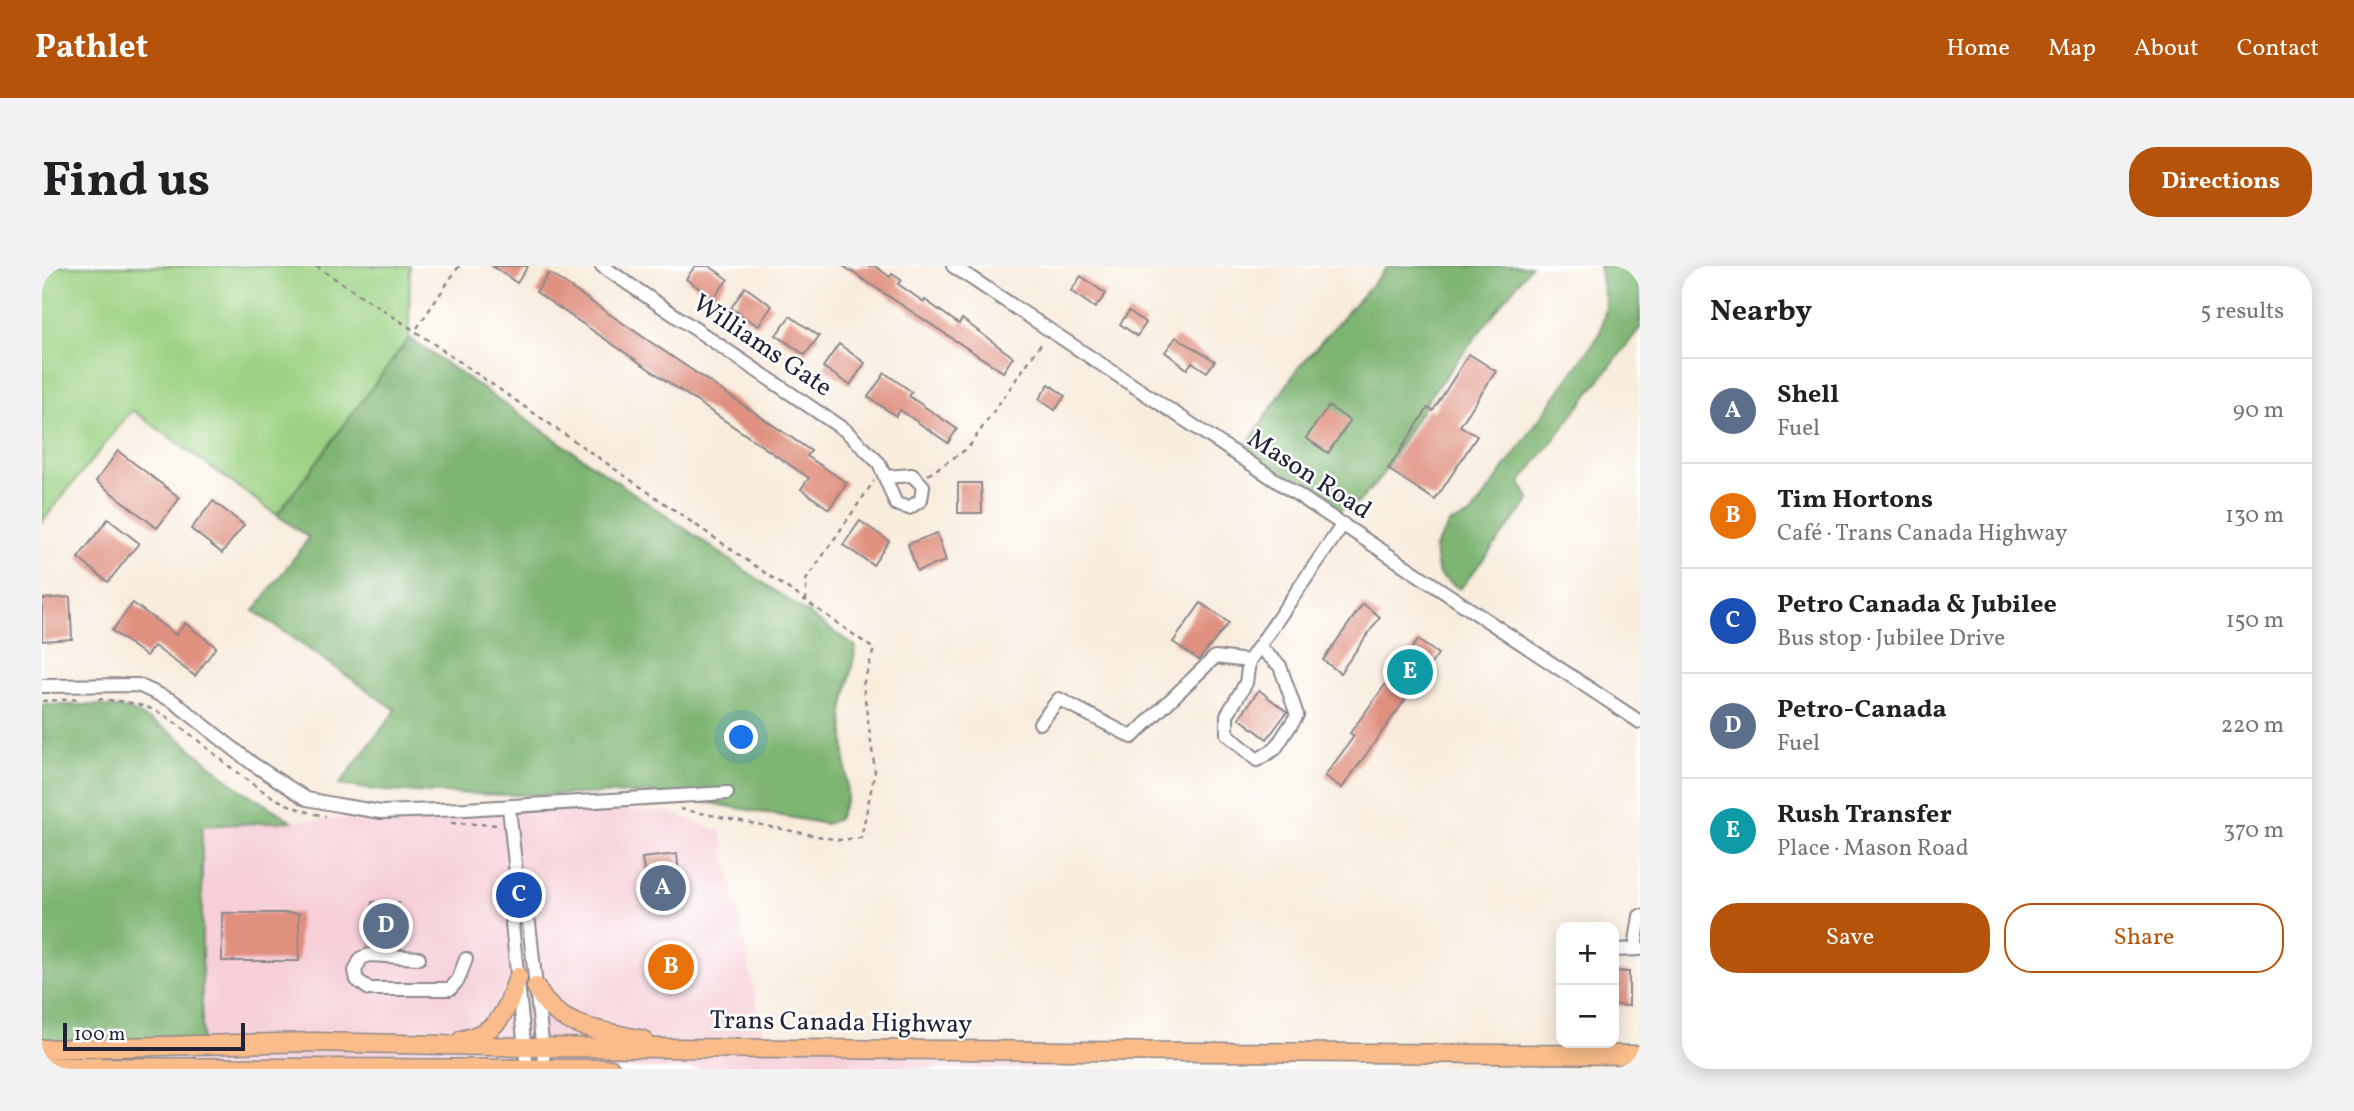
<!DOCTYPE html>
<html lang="en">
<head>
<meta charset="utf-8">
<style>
	body { margin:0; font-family:Vollkorn,serif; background:#f2f2f2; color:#202124 }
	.controls { position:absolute; right:21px; bottom:21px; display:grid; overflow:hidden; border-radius:14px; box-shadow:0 4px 18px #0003 }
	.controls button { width:63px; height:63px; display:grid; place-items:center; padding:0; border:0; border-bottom:2px solid #e0e0e0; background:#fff; color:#202124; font:35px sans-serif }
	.scale { position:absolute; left:21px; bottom:18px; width:182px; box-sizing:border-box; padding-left:7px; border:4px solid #22223b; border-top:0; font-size:19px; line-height:24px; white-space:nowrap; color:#22223b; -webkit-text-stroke:5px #fff; paint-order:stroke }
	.you { position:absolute; left:700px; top:472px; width:24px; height:24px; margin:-18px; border:5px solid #fff; border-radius:50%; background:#1a73e8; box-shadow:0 0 0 10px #1a73e833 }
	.badge { display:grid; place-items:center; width:46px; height:46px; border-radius:50%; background:#b45309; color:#fff; font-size:23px; font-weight:700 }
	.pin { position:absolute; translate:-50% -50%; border:4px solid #fff; box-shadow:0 2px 7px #0006 }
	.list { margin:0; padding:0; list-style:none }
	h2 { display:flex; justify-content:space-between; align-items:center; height:91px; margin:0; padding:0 28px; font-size:30px }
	h2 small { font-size:23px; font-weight:400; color:#757577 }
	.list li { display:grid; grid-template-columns:46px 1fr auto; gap:21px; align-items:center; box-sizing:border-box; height:105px; padding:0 28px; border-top:2px solid #e0e0e0 }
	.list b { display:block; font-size:26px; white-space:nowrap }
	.list p { margin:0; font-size:23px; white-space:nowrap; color:#757577 }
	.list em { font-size:23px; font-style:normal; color:#757577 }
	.actions { display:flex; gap:14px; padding:21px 28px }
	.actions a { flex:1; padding:16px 0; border:2px solid #b45309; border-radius:28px; text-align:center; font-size:24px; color:#b45309 }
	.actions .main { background:#b45309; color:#fff }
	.map { position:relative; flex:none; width:1598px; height:803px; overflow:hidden; border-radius:28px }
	header { display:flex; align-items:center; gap:42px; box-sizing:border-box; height:98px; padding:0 35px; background:#b45309; color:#fff }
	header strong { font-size:33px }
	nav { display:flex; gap:38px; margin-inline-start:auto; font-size:24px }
	.intro { display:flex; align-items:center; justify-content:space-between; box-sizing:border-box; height:168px; padding:0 42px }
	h1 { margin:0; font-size:49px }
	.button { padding:18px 32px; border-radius:28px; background:#b45309; color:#fff; font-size:24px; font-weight:700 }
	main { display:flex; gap:42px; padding:0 42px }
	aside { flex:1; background:#fff; border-radius:28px; box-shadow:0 4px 18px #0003 }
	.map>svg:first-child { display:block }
</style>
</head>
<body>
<header>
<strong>Pathlet</strong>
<nav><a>Home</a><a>Map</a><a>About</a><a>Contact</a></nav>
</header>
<div class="intro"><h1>Find us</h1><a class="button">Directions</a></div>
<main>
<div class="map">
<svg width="1598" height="803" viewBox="0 0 1598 803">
	<rect width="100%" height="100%" fill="#fff"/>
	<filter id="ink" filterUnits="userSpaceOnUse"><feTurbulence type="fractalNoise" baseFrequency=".0143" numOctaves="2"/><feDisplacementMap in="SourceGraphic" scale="14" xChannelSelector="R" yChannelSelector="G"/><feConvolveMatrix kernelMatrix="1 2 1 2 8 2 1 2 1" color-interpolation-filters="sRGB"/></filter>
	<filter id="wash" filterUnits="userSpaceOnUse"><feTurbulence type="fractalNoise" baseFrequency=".00686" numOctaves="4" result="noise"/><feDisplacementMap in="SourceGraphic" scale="28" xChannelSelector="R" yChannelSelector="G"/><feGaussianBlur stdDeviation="1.57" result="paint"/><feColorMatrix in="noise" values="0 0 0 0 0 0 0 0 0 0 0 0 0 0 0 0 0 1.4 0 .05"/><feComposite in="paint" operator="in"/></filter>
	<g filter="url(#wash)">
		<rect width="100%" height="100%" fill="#f8ecdc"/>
		<!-- built -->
		<polygon fill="#f6cfd7" points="494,543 625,545 679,566 721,766 1013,783 1015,803 0,803 0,798 160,786 160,559"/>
		<!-- green -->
		<polygon fill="#9dd384" stroke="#607a60" stroke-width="2" points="0,0 368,0 367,72 235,249 90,144 0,256"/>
		<!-- forest -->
		<g fill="#7eb572" stroke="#506c56" stroke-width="2">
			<polygon points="1346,0 1489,0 1390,127 1339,211 1317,236 1293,246 1201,185 1256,102"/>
			<polygon points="1557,0 1598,0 1598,62 1478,217 1488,234 1418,323 1397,309 1392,283 1407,258 1429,249 1558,68 1564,41"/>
			<polygon points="367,72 814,381 801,446 805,531 796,553 784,558 614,527 465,529 342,525 297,519 354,444 212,345 267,272 235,249"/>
			<polygon points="0,439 54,439 88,444 128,465 195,521 250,555 160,560 160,786 0,784"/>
		</g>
		<g id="blocks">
			<!-- building -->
			<g fill="#e0907f">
				<polygon points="450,0 486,0 475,17"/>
				<polygon points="653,0 667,0 686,13 671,32 644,13"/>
				<polygon points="801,0 833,0 848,11 850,8 859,14 856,18 882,36 883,34 917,58 920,53 971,91 961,106"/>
				<polygon points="507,7 769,185 765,190 805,217 787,243 759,223 767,212 494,26"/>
				<polygon points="1039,10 1064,28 1053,42 1029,25"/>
				<polygon points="703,21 730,40 716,60 689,42"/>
				<polygon points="1087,45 1104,57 1095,70 1078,58"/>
				<polygon points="748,50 777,70 763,89 734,69"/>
				<polygon points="1134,71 1173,95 1165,106 1150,96 1145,103 1123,86"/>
				<polygon points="797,78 823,97 808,119 781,101"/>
				<polygon points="1427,88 1454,105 1418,160 1435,170 1393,234 1346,203 1386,142 1391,145"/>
				<polygon points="843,107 870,126 867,130 915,163 906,177 858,144 854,150 826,131"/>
				<polygon points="1007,118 1023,130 1013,144 997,133"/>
				<polygon points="1287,140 1308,155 1286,187 1264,172"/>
				<polygon points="76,185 138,232 115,262 54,215"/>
				<polygon points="916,217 939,217 940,247 916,247"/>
				<polygon points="171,235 202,259 180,287 149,263"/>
				<polygon points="66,253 97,277 66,316 36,292"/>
				<polygon points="818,255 847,275 831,299 801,279"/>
				<polygon points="895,267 904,295 875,305 866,278"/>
				<polygon points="28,331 30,373 0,375 0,333"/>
				<polygon points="91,337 134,369 143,357 174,381 153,410 112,380 104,390 70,365"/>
				<polygon points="1159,337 1187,357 1157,394 1131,376"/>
				<polygon points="1321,338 1338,351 1298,407 1281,394"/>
				<polygon points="1376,374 1396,388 1300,522 1283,510 1312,470 1308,467"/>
				<polygon points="1217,424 1245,446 1225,473 1197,452"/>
				<polygon points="635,588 637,609 603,612 600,592"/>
				<polygon points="330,636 357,637 359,682 329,680"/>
				<rect x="180" y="647" width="77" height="48"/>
				<polygon points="644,683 649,715 614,720 609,688"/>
				<polygon points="1572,705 1587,706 1587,740 1572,739"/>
			</g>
		</g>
	</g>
	<g filter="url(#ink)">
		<use href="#blocks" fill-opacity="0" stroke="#8d878c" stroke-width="2"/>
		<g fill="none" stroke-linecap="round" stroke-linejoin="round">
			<defs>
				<g id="minor">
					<polyline points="560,0 804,165 837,197 854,238 867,242 879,234 881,220 870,209 844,211"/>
					<polyline points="911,0 1598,456"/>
					<polyline points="1207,395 1204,417 1185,449 1185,468 1215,494 1233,483 1255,449 1238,400 1217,381"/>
					<polyline points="0,420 96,419 131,435 211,498 265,533 296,539 339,546 423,543 685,527"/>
					<polyline points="998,457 1017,433 1090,471 1173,391 1207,395 1301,258"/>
					<polyline points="467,542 478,644 487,657 503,803"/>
					<polyline points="478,644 470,658 485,803"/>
					<polyline points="1593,682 1598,650"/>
					<polyline points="1572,684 1598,683"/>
					<polyline points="377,692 328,689 319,692 313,705 315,714 327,723 408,723 416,714 424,693"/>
				</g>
				<g id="highway">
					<path d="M494 721C514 763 560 764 601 774"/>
					<path d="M420 774C459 765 464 745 476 711"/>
					<polyline points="0,783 271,776 482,781 1598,789"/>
					<polyline points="0,801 569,803"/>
				</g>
			</defs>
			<!-- minor casing -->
			<use href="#minor" stroke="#8d878c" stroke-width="16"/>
			<!-- highway casing -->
			<use href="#highway" stroke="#8d878c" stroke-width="21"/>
			<!-- path -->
			<g stroke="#8d878c" stroke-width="2.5" stroke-dasharray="5 5" stroke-linecap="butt">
				<polyline points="274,0 373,65"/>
				<polyline points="417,0 373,65 764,335"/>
				<polyline points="886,209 926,182 1001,75"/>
				<path d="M56 433C78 435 103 437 123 450 177 485 216 539 284 550"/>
				<polyline points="0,435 39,433"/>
				<polyline points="638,543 796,574 819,572 833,505 821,419 832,383 764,335 764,314 832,215"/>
				<polyline points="409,557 458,559"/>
			</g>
			<!-- minor -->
			<use href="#minor" stroke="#fff" stroke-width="12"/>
			<!-- highway -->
			<use href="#highway" stroke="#f9bc8a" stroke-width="18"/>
		</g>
	</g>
	<g text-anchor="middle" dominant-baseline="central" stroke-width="5" stroke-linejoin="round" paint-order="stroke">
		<!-- street labels -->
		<g font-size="26" fill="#22223b" stroke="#fff">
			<text transform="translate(720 80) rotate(34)">Williams Gate</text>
			<text transform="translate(1267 209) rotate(33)">Mason Road</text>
			<text transform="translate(799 757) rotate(1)">Trans Canada Highway</text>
		</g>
	</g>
</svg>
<div class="controls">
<button>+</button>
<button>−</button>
</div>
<div class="scale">100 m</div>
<div class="you"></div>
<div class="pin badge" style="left:621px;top:622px;background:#5c6f8a">A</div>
<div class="pin badge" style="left:629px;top:701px;background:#e8710a">B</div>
<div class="pin badge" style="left:477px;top:629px;background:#1a4fb4">C</div>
<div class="pin badge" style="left:344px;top:660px;background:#5c6f8a">D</div>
<div class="pin badge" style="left:1368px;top:406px;background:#0f9aa8">E</div>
</div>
<aside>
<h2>Nearby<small>5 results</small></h2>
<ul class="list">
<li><span class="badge" style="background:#5c6f8a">A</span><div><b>Shell</b><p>Fuel</p></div><em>90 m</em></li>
<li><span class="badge" style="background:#e8710a">B</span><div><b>Tim Hortons</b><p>Café · Trans Canada Highway</p></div><em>130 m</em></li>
<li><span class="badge" style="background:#1a4fb4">C</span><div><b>Petro Canada &amp; Jubilee</b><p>Bus stop · Jubilee Drive</p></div><em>150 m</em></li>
<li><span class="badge" style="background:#5c6f8a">D</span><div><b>Petro-Canada</b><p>Fuel</p></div><em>220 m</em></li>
<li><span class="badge" style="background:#0f9aa8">E</span><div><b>Rush Transfer</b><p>Place · Mason Road</p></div><em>370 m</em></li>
</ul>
<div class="actions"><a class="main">Save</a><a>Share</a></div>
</aside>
</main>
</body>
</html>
